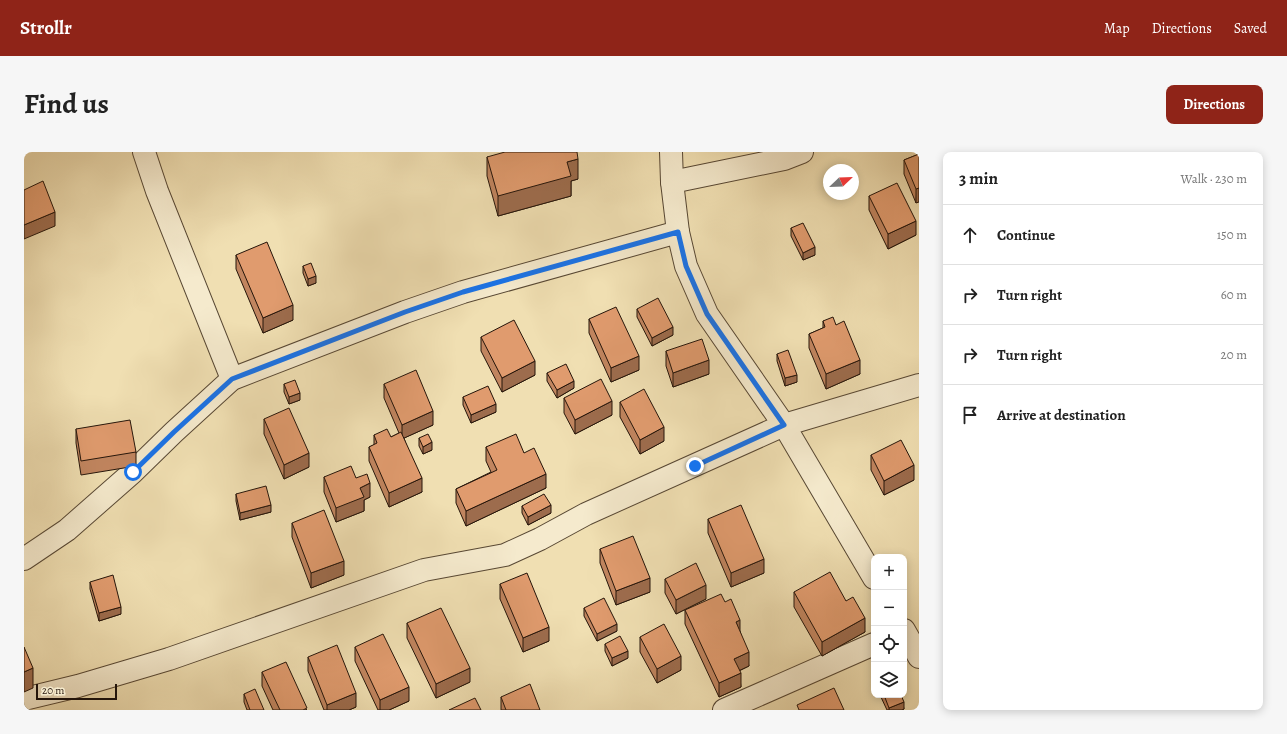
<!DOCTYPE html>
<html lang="en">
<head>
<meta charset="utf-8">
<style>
	body { margin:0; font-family:Alegreya,serif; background:#f6f6f6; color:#222 }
	.controls { position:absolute; right:12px; bottom:12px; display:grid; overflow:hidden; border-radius:8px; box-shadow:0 2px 10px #0003 }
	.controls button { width:36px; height:36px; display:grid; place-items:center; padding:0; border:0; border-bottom:1px solid #e0e0e0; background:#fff; color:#222; font:20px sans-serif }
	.compass { position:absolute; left:799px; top:12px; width:36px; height:36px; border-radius:50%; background:#fff; box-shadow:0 2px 10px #0003; rotate:67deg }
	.scale { position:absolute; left:12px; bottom:10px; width:81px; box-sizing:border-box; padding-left:4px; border:2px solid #25150a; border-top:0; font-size:11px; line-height:14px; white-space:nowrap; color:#25150a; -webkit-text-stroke:3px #f5eacd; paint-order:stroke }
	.stop { position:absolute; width:12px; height:12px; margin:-9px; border:3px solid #1a73e8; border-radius:50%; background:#fff }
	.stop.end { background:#1a73e8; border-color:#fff; box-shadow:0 1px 4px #0008 }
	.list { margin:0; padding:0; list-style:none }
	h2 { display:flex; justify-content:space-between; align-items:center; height:52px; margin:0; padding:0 16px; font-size:17px }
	h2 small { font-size:13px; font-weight:400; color:#767676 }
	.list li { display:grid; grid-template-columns:26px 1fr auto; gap:12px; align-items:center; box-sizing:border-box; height:60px; padding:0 16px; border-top:1px solid #e0e0e0 }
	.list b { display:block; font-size:15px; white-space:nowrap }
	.list em { font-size:13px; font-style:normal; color:#767676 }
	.icon { flex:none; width:22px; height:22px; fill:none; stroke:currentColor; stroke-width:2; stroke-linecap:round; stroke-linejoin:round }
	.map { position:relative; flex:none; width:895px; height:558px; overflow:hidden; border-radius:8px }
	header { display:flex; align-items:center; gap:24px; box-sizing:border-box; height:56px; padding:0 20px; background:#8f2418; color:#fff }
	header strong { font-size:19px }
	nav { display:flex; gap:22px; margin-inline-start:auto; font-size:14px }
	.intro { display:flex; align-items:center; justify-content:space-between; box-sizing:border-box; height:96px; padding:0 24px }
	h1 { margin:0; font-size:28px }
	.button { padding:10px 18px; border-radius:8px; background:#8f2418; color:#fff; font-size:14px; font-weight:700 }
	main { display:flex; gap:24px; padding:0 24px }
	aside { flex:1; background:#fff; border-radius:8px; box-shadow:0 2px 10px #0003 }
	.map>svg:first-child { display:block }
</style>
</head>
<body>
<header>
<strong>Strollr</strong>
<nav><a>Map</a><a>Directions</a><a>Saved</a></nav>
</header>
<div class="intro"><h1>Find us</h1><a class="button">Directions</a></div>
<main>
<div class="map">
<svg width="895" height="558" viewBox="0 0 895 558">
	<rect width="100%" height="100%" fill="#f0dfb2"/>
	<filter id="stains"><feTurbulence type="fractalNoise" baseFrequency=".005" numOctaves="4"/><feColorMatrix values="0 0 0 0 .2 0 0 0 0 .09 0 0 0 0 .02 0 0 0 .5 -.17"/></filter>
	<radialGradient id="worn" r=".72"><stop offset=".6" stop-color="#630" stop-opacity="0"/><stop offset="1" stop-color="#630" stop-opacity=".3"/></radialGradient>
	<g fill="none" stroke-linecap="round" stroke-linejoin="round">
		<defs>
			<g id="street">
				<polyline points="120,0 133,39 208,227"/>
				<polyline points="647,0 648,30 654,80 662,114 683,162 760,273 850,426"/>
				<polyline points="648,30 760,7 778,0"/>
				<polyline points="0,407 43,378 109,320 150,280 208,227 381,160 439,140 654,80"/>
				<polyline points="880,478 895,505"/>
				<polyline points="0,547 54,534 145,507 400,418 481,403 516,387 562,362 760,273 895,233"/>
				<polyline points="700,558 850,492"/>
			</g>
		</defs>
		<!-- street casing -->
		<use href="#street" stroke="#584834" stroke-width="24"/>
		<!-- street -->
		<use href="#street" stroke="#f5eacd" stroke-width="22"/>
	</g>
	<!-- wall -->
	<g fill="#c1855f" stroke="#25150a">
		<polygon points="895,2 892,51 880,22 880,8"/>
		<polygon points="463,5 554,27 547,29 547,44 474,64 463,24"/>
		<polygon points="845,44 892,83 864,97 845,58"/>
		<polygon points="767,76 791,103 779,108 767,84"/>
		<polygon points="212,103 269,168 239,181 212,117"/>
		<polygon points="279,114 292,131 284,134 279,121"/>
		<polygon points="613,157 649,183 628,194 613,165"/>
		<polygon points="565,167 615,218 587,230 565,181"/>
		<polygon points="799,169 812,173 836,222 802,237 785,196 785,182 799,176"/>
		<polygon points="457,185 511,223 478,240 457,199"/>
		<polygon points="642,199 685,222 649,235 642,214"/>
		<polygon points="753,202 773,230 761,234 753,209"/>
		<polygon points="523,221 550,236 533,246 523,229"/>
		<polygon points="260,232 276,248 265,252 260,240"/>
		<polygon points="360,232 409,273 380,286 398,340 365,355 345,309 345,295 350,293 350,283 367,285 375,281 360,246"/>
		<polygon points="439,245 472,260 447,271 439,253"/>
		<polygon points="540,246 588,263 551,282 540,261"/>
		<polygon points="596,250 640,289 616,302 596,265"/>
		<polygon points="240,267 285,315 260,327 240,282"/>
		<polygon points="52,277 112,300 112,314 57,323 52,291"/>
		<polygon points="395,286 408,298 399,302 395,294"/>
		<polygon points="462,295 500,301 522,336 442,374 432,351 432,337 467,320 462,309"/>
		<polygon points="847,303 890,328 860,343 847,318"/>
		<polygon points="300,325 332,326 346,345 340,348 340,359 312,370 300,340"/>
		<polygon points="212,342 247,360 216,368 212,349"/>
		<polygon points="498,354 527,361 504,373 498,361"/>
		<polygon points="684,367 740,421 707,435 684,381"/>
		<polygon points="268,371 320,423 287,436 268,385"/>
		<polygon points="576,397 626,440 592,453 576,411"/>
		<polygon points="641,427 682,447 652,462 641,441"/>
		<polygon points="66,430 97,462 75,469 66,437"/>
		<polygon points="476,432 525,489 499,500 476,447"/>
		<polygon points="770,440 822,449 841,480 798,504 770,455"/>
		<polygon points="560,456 593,479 573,489 560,464"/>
		<polygon points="661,458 716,479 725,514 715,519 717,535 695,545 661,472"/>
		<polygon points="383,471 446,530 412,546 383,486"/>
		<polygon points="616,485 657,518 633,531 616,500"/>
		<polygon points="581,492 604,506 588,514 581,499"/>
		<polygon points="331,495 385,549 365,558 354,558 331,509"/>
		<polygon points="284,505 332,555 325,558 300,558 284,519"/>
		<polygon points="238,520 283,558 249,558 238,534"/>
		<polygon points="220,542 240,558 223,558 220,550"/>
		<polygon points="856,543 877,543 880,557 878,558 863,558"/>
		<polygon points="477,545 516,558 477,558"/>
	</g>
	<!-- shaded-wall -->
	<g fill="#9d6c4d" stroke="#25150a">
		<polygon points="554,7 554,27 547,29 547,44 474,64 474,44 543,10"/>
		<polygon points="895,36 895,50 892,51 892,37"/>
		<polygon points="31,60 31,74 0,87 0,73"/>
		<polygon points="892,69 892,83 864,97 864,82"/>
		<polygon points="791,95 791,103 779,108 779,101"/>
		<polygon points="292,124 292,131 284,134 284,127"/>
		<polygon points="269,153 269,168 239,181 239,166"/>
		<polygon points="649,175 649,183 628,194 628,186"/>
		<polygon points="615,204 615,218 587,230 587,216"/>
		<polygon points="685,208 685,222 649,235 649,221"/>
		<polygon points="836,208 836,222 802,237 802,222"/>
		<polygon points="511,209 511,223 478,240 478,226"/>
		<polygon points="773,223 773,230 761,234 761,226"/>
		<polygon points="550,229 550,236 533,246 533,238"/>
		<polygon points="276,241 276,248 265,252 265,245"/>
		<polygon points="588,249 588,263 551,282 551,268"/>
		<polygon points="472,252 472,260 447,271 447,263"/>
		<polygon points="409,259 409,273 378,287 378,273"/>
		<polygon points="640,275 640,289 616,302 616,288"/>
		<polygon points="408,290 408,298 399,302 399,295"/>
		<polygon points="285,301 285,315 260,327 260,313"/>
		<polygon points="890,313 890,328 860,343 860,329"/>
		<polygon points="522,322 522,336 442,374 442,359"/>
		<polygon points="398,326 398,340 365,355 365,341"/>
		<polygon points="346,331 346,345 340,348 340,359 312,370 312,356 336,336"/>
		<polygon points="247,353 247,360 216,368 216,361"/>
		<polygon points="527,353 527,361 504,373 504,365"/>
		<polygon points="740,407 740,421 707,435 707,421"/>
		<polygon points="320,409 320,423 287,436 287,421"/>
		<polygon points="626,426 626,440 592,453 592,439"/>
		<polygon points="682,433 682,447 652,462 652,448"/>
		<polygon points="97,455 97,462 75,469 75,461"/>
		<polygon points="841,466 841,480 798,504 798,490"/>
		<polygon points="716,468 716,482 712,470"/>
		<polygon points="593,472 593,479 573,489 573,482"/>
		<polygon points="525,475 525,489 499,500 499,486"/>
		<polygon points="604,499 604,506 588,514 588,506"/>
		<polygon points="725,500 725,514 710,521 710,507"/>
		<polygon points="657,504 657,518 633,531 633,517"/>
		<polygon points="9,516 9,536 0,540 0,520"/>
		<polygon points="446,516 446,530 412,546 412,532"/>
		<polygon points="717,521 717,535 695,545 695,531"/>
		<polygon points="385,535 385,549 365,558 356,558 356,548"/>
		<polygon points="332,541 332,555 325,558 303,558 303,553"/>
		<polygon points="880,550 880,557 878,558 865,558 865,556"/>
	</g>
	<!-- building -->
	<g fill="#e09b6e" stroke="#25150a">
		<polygon points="481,0 553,0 554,7 543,10 547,24 474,44 463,5"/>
		<polygon points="895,2 895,36 892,37 880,8"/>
		<polygon points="19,29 31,60 0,73 0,38"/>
		<polygon points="873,31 892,69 864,82 845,44"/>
		<polygon points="779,71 791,95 779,101 767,76"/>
		<polygon points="243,90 269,153 239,166 212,103"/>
		<polygon points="287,111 292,124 284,127 279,114"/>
		<polygon points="634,146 649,175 628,186 613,157"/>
		<polygon points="592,155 615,204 587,216 565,167"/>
		<polygon points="809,165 812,173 820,169 836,208 802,222 785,182 801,175 799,169"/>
		<polygon points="490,168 511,209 478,226 457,185"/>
		<polygon points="678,187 685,208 649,221 642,199"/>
		<polygon points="764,198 773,223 761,226 753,202"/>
		<polygon points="542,212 550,229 533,238 523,221"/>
		<polygon points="392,218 409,259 378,273 360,232"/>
		<polygon points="577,227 588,249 551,268 540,246"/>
		<polygon points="271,228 276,241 265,245 260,232"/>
		<polygon points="464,234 472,252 447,263 439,245"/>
		<polygon points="620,237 640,275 616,288 596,250"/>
		<polygon points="265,256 285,301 260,313 240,267"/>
		<polygon points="106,268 112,300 57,309 52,277"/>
		<polygon points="363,277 367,285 377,280 398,326 365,341 345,295 353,291 350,283"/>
		<polygon points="404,282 408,290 399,295 395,286"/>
		<polygon points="492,282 500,301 510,296 522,322 442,359 432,337 473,318 462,295"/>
		<polygon points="877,288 890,313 860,329 847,303"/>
		<polygon points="327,314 332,326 343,322 346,331 336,336 340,345 312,356 300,325"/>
		<polygon points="242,334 247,353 216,361 212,342"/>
		<polygon points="520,342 527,353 504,365 498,354"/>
		<polygon points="717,353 740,407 707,421 684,367"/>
		<polygon points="300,358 320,409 287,421 268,371"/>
		<polygon points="609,384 626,426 592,439 576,397"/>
		<polygon points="672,411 682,433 652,448 641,427"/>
		<polygon points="806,420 822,449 829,445 841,466 798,490 770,440"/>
		<polygon points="503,421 525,475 499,486 476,432"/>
		<polygon points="89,423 97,455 75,461 66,430"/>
		<polygon points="697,442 701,450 707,447 716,468 712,470 725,500 710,507 717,521 695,531 661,458"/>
		<polygon points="580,446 593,472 573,482 560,456"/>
		<polygon points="417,456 446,516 412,532 383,471"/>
		<polygon points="640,472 657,504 633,517 616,485"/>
		<polygon points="359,482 385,535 356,548 331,495"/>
		<polygon points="596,484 604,499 588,506 581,492"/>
		<polygon points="313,493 332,541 303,553 284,505"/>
		<polygon points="0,495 9,516 0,520"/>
		<polygon points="262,510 283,556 279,558 256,558 238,520"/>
		<polygon points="506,532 516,558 482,558 477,545"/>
		<polygon points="810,536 820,558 775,558 773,553"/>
		<polygon points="231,537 240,558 226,558 220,542"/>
		<polygon points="860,543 877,543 880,550 865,556"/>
		<polygon points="451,546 457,558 425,558"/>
	</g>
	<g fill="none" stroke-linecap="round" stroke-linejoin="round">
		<!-- route -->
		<polyline stroke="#1a73e8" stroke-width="5" points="109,320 150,280 208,227 381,160 439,140 654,80 662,114 683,162 760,273 671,314"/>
	</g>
	<rect width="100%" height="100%" filter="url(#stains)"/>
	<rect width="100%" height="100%" fill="url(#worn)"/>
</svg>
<div class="controls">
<button>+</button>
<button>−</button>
<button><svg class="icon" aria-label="locate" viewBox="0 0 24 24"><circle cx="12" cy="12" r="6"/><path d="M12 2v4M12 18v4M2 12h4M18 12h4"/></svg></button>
<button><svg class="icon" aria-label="layers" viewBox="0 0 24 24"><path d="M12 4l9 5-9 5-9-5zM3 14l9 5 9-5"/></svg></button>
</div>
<svg class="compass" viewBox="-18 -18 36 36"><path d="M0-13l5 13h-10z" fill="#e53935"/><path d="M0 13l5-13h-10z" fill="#767676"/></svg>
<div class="scale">20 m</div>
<div class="stop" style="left:109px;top:320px"></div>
<div class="stop end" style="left:671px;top:314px"></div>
</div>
<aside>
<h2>3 min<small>Walk · 230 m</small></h2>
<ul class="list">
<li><svg class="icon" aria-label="ahead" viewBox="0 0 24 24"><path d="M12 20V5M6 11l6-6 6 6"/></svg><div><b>Continue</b></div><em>150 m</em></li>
<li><svg class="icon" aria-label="right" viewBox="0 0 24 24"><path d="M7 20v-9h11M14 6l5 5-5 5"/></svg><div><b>Turn right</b></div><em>60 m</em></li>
<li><svg class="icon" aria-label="right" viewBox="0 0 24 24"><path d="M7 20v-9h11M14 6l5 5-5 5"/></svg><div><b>Turn right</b></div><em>20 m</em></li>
<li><svg class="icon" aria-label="arrive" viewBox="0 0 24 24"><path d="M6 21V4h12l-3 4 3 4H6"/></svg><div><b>Arrive at destination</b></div></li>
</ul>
</aside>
</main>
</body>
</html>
